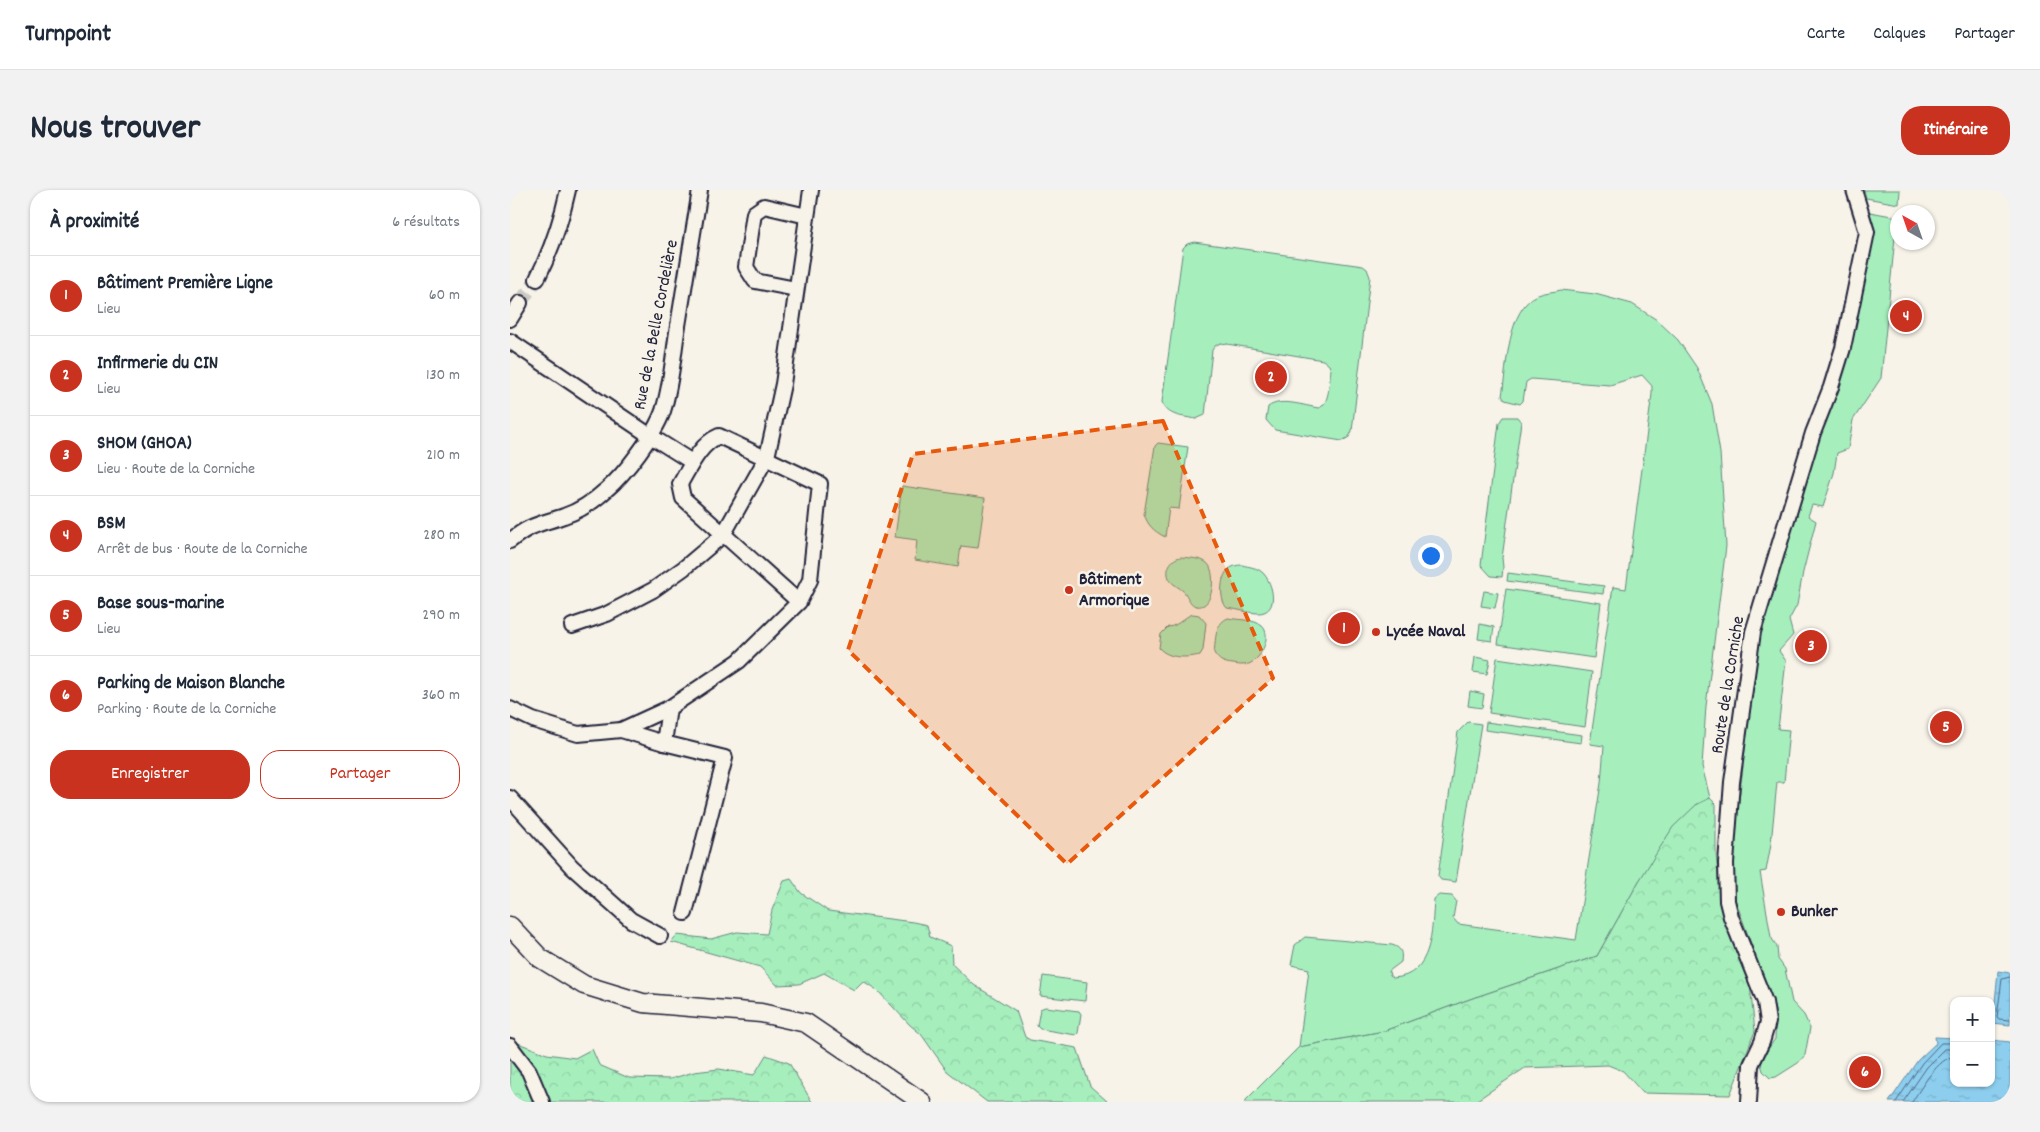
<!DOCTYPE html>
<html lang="fr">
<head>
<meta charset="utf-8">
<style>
	body { margin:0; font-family:Dekko,sans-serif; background:#f2f2f3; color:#1f2937 }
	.controls { position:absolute; right:15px; bottom:15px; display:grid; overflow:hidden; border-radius:10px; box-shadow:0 1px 4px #0004 }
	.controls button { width:45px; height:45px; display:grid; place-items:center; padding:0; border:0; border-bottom:1px solid #e0e1e3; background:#fff; color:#1f2937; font:25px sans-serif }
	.compass { position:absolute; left:1380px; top:15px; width:45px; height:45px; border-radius:50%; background:#fff; box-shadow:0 1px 4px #0004; rotate:320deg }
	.you { position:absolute; left:920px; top:365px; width:18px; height:18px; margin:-12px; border:4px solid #fff; border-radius:50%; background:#1a73e8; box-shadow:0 0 0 8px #1a73e833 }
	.badge { display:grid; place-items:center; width:32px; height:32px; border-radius:50%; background:#c8321e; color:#fff; font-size:16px; font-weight:700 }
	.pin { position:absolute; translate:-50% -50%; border:2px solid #fff; box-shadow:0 1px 5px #0006 }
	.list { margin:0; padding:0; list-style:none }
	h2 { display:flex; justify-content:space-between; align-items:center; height:65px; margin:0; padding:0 20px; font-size:21px }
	h2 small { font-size:16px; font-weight:400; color:#747a83 }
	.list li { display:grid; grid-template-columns:32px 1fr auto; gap:15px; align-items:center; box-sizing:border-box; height:80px; padding:0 20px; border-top:1px solid #e0e1e3 }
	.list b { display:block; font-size:19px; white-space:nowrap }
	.list p { margin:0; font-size:16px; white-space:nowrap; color:#747a83 }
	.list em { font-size:16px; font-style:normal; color:#747a83 }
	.actions { display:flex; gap:10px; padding:15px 20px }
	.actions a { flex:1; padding:11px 0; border:1px solid #c8321e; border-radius:20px; text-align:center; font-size:18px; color:#c8321e }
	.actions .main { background:#c8321e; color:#fff }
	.map { position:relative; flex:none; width:1500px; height:912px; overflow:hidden; border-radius:20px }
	header { display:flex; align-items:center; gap:30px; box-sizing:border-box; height:70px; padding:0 25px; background:#fff; border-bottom:1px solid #e0e1e3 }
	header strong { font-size:24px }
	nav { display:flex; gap:28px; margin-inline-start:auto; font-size:18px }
	.intro { display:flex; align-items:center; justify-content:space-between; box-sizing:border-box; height:120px; padding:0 30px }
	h1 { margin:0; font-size:35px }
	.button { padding:12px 22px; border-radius:20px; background:#c8321e; color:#fff; font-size:18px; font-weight:700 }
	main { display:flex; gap:30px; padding:0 30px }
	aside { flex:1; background:#fff; border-radius:20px; box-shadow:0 1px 4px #0004 }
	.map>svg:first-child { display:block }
</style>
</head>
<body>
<header>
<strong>Turnpoint</strong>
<nav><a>Carte</a><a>Calques</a><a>Partager</a></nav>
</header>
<div class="intro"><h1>Nous trouver</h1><a class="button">Itinéraire</a></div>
<main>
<aside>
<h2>À proximité<small>6 résultats</small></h2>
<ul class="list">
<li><span class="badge">1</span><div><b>Bâtiment Première Ligne</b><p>Lieu</p></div><em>60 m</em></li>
<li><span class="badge">2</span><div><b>Infirmerie du CIN</b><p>Lieu</p></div><em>130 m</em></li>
<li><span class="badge">3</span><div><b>SHOM (GHOA)</b><p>Lieu · Route de la Corniche</p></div><em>210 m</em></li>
<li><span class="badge">4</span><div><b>BSM</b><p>Arrêt de bus · Route de la Corniche</p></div><em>280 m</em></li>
<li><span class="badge">5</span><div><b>Base sous-marine</b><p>Lieu</p></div><em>290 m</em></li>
<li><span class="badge">6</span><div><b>Parking de Maison Blanche</b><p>Parking · Route de la Corniche</p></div><em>360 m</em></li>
</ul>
<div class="actions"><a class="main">Enregistrer</a><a>Partager</a></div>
</aside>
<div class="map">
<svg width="1500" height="912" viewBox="0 0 1500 912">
	<defs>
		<pattern id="forest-crowns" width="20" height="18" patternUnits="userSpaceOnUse" patternTransform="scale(1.25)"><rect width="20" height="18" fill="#a6efbd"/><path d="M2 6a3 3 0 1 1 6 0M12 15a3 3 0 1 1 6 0" fill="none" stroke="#8fcda3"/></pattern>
		<pattern id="water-ripples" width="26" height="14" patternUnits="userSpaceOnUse" patternTransform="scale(1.25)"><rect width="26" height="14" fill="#8dceee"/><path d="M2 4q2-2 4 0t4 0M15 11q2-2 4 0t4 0" fill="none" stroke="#79b1cd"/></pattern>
	</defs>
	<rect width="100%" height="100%" fill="#f7f3e8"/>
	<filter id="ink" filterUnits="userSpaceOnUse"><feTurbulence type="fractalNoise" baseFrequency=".02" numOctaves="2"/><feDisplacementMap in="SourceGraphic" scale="10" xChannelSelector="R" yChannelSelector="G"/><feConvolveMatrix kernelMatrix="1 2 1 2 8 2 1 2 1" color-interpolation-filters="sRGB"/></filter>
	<g filter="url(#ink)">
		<!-- green -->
		<g fill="#a6efbd" stroke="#64887c">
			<polygon points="1354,0 1390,0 1389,14 1356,8"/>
			<polygon points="1360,22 1387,27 1371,188 1343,230 1338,259 1327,263 1324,283 1313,317 1302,315 1298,326 1306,331 1293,382 1287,415 1279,430 1283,445 1269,461 1276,471 1268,539 1279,540 1274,592 1267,592 1261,654 1256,681 1250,682 1261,747 1267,757 1268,769 1275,779 1282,812 1294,825 1300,838 1295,865 1288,873 1266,887 1260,888 1253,881 1251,874 1256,862 1265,849 1266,823 1225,709 1224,652 1250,434 1362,46"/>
			<path d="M684 52 853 76 857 79 860 87 842 241 839 247 832 251 765 240 756 230 758 217C771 207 794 216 809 218 820 214 819 191 821 180L819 175 813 170 711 153 706 155 702 160 695 225 686 229C672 226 658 227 652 212L673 58 677 54Z"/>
			<path d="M1051 100 1085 104 1122 114 1147 130 1168 150 1187 178 1202 214 1210 263 1216 356 1196 516 1192 576 1200 608 1186 615 1129 691 1087 766 960 809 874 841 789 857 799 779 781 775 785 755 795 747 882 755C892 758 892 763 891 772L879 781 880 786 883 788C923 786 922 739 924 709L929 705 942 706 946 711 943 728 948 734 1066 750 1091 593 1094 556 1080 554 1103 397 1116 399 1142 204V196L1132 185 1100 195 1021 189 1016 192 1013 211 1010 214 995 210 992 206C997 177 997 118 1028 105 1035 102 1044 102 1051 100Z"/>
			<polygon points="993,227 1007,227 1011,232 992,368 993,377 992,387 981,386 971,375 989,233"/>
			<path d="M648 253 678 257 669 319 659 318 655 347C644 341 638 336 634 324L645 256Z"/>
			<polygon points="392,296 475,308 468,358 451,356 448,377 405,370 407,350 385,347"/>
			<path d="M671 367C679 368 691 368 697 373 706 380 704 414 691 416 681 418 679 409 675 403 671 398 663 395 660 390 654 380 661 368 671 367Z"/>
			<path d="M732 375C739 377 747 377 753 383 763 393 770 423 748 423 738 423 727 419 717 418 709 410 710 386 719 379 723 376 727 375 732 375Z"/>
			<polygon points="998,383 1094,396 1093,404 997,391"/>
			<polygon points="996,399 1091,413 1084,468 988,454"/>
			<polygon points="974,401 988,403 985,418 971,416"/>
			<path d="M683 424 689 425 696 433 693 460 690 465C676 468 659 469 649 458L651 444 658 437C669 436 673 427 683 424Z"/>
			<path d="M718 428C727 430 745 429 752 436 762 445 752 467 741 473 735 476 729 475 723 474 713 473 709 471 704 463 706 450 704 434 718 428Z"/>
			<polygon points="970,434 984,437 982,451 968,449"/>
			<polygon points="965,467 980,470 977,484 963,482"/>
			<polygon points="987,468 1082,482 1075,537 979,523"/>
			<polygon points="960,501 974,504 972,518 958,516"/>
			<polygon points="958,532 971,534 946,692 931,690 928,686 948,542"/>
			<polygon points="976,532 1072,545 1071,553 975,540"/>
			<polygon points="533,786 577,792 575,811 530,806"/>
			<polygon points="535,817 569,821 571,824 568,843 566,845 530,839 527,836 530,819"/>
		</g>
		<!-- forest -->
		<g fill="url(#forest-crowns)" stroke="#64887c">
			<polygon points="1200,608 1206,614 1206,664 1211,715 1224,741 1240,795 1245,841 1220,905 1133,903 1113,881 1098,875 1015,878 964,912 734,912 789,857 874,841 960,809 1087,766 1129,691 1163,637 1186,615"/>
			<polygon points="281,689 291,703 318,721 403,732 417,735 420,747 441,756 442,774 464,795 506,821 515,847 520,850 567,858 580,896 598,912 477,912 437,881 411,844 400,835 367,800 353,791 344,800 314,783 289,794 267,795 250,777 161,752 167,745 201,749 227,742 257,744 262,720 274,691"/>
			<polygon points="0,850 37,864 65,868 82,859 89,875 119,888 160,889 184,882 209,879 244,885 256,865 279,873 302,912 0,912"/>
		</g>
		<!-- water -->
		<g fill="url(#water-ripples)" stroke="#6289a6">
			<polygon points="1488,781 1500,783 1500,835 1483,833"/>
			<polygon points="1425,847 1444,848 1444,893 1481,893 1481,850 1500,852 1500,912 1379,912 1408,870 1426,853"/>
		</g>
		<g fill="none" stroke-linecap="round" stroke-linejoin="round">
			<!-- shore -->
			<g stroke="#4d6783" stroke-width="1">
				<polyline points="1500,787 1492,789 1487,827 1489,829 1500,830"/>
				<polyline points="1386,912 1412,873 1431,853 1444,853"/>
				<polyline points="1393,912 1417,877 1435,859 1444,859"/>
				<path d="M1402 912C1410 900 1429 866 1444 867"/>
			</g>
			<!-- minor-tunnel -->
			<polyline stroke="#ccc9c5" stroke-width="14" stroke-dasharray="14 7" stroke-linecap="butt" points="10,113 27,89"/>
			<defs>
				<g id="minor">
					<path d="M27 89C42 59 51 32 58 0"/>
					<polyline points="286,99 245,91 236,77 244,23 254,16 297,26"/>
					<polyline points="0,129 10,113"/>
					<polyline points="0,151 139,245 182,272"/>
					<path d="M0 351C20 334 31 334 54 326 70 321 84 311 96 300 115 284 145 244 153 221 161 196 163 168 167 142 175 95 182 47 190 0"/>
					<polyline points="62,436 97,424 143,400 174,378 213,345 257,267 273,194 301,0"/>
					<path d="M0 519 23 530 68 544 111 540 159 518 229 471 289 412 300 390 310 294 209 246C190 254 180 277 170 294L173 308 289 412"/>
					<polyline points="111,540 154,553 215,568 175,723"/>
					<polyline points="154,553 159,518"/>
					<polyline points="0,608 62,677 121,730 150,746"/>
					<polyline points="0,856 19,881 32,912"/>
					<polyline points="1239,912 1241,875 1252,852 1258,832 1255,812 1221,727 1217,711 1216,673 1222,592 1243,442 1303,243 1321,197 1333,158 1357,42 1344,0"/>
				</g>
				<polyline id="tertiary" points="0,736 30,768 74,795 133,813 251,823 296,833 412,912"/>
			</defs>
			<!-- minor casing -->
			<use href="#minor" stroke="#22223b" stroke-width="18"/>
			<!-- tertiary casing -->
			<use href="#tertiary" stroke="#22223b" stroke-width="21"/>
			<!-- minor -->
			<use href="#minor" stroke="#f7f3e8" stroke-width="14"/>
			<!-- tertiary -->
			<use href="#tertiary" stroke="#f7f3e8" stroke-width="18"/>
		</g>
	</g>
	<!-- marked area -->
	<path fill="#e8590c" fill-opacity="0.2" stroke="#e8590c" stroke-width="4" stroke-dasharray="10 6" stroke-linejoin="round" d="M653 231 763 488 557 674 338 460 403 264Z"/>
	<!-- markers -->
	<g fill="#c8321e" stroke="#f7f3e8" stroke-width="2">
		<circle cx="559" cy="400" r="5"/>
		<circle cx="866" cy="442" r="5"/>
		<circle cx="1271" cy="722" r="5"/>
	</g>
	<g text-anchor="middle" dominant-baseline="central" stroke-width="5" stroke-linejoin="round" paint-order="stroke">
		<!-- street labels -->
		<g font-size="18" fill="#22223b" stroke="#f7f3e8">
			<text transform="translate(147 135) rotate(-79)">Rue de la Belle Cordelière</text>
			<text transform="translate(1219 495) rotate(-81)">Route de la Corniche</text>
		</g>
		<!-- poi labels -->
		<g font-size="18" font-weight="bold" fill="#22223b" stroke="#f7f3e8" text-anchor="start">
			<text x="569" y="390">Bâtiment<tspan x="569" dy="21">Armorique</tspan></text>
			<text x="876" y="442">Lycée Naval</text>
			<text x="1281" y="722">Bunker</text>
		</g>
	</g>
</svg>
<div class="controls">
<button>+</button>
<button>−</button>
</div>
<svg class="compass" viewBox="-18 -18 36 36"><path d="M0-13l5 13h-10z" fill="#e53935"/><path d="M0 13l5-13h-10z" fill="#747a83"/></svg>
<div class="you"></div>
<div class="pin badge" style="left:834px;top:438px">1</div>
<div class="pin badge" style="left:761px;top:187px">2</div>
<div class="pin badge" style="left:1301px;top:456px">3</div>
<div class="pin badge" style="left:1396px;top:126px">4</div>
<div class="pin badge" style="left:1436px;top:537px">5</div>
<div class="pin badge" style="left:1355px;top:882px">6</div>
</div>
</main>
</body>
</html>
